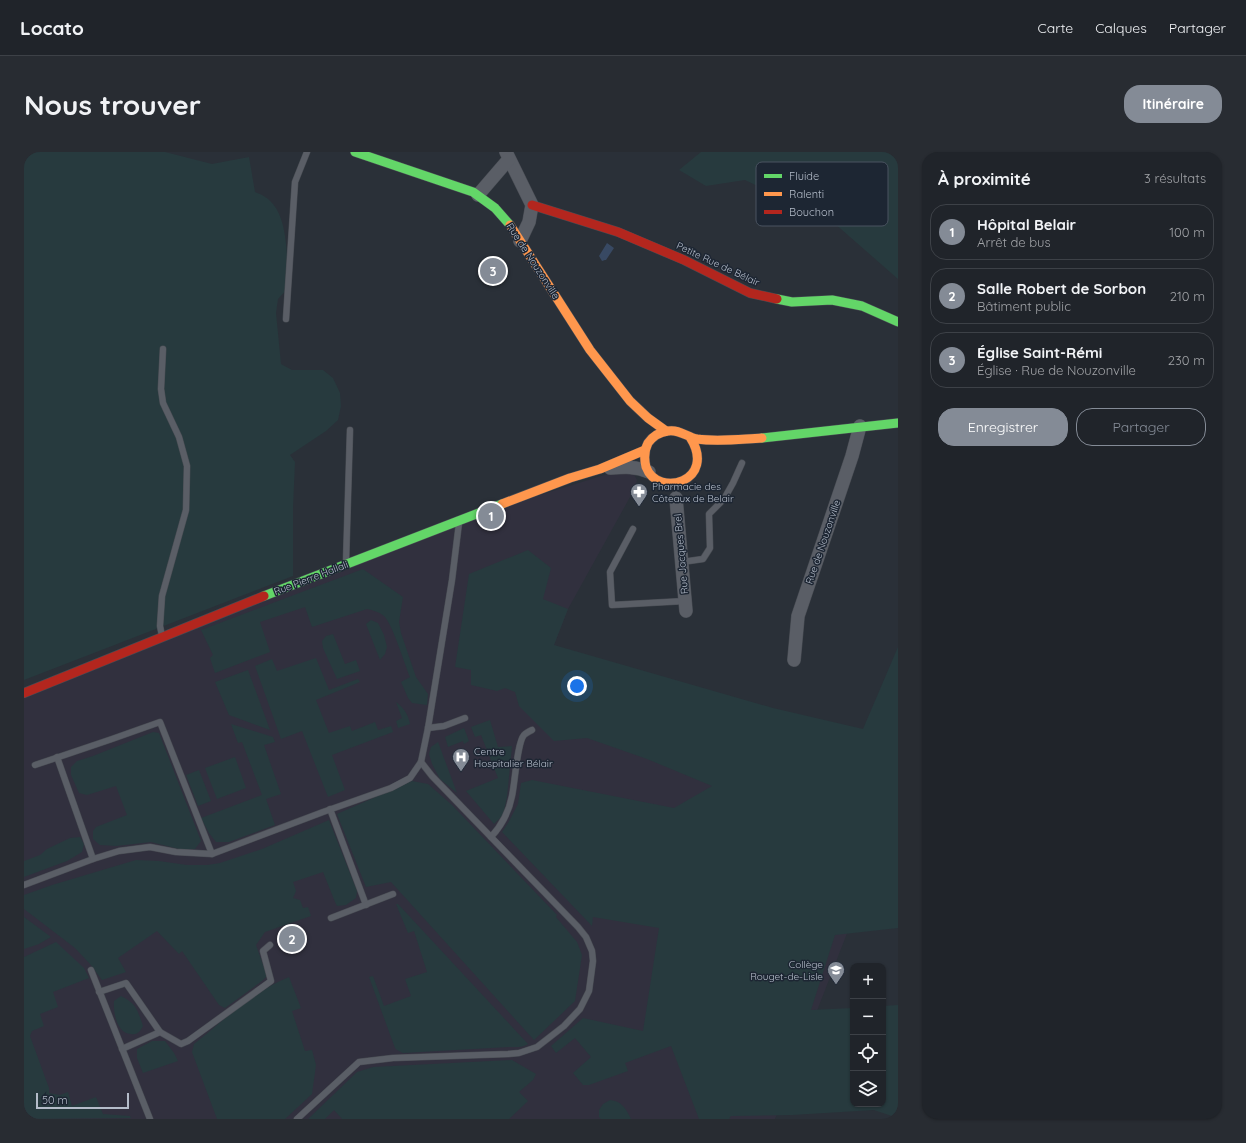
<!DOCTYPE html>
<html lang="fr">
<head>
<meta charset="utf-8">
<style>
	body { margin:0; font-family:Quicksand,sans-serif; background:#282c32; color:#f1f3f6 }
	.controls { position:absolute; right:12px; bottom:12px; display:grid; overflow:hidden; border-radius:8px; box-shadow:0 1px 3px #0004 }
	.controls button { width:36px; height:36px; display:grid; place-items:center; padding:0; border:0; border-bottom:1px solid #3d4147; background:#20242a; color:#f1f3f6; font:20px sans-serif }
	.scale { position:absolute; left:12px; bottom:10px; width:93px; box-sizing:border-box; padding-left:4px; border:2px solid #b4bcc9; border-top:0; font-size:11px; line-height:14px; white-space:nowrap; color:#b4bcc9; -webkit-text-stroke:3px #1d2633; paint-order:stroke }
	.you { position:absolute; left:553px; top:534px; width:14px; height:14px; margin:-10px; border:3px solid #fff; border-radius:50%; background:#1a73e8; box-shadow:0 0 0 6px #1a73e833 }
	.badge { display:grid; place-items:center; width:26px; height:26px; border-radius:50%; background:#848b96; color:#fff; font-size:13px; font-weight:700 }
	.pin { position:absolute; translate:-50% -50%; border:2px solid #fff; box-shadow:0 1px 4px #0006 }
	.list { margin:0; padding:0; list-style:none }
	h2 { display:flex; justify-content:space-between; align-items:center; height:52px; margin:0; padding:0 16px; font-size:17px }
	h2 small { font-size:13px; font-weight:400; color:#a2a4a8 }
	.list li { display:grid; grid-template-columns:26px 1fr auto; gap:12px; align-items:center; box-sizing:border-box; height:56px; margin:0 8px 8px; padding:0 8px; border:1px solid #3d4147; border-radius:16px }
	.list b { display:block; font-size:15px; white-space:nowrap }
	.list p { margin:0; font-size:13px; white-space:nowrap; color:#a2a4a8 }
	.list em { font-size:13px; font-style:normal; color:#a2a4a8 }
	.actions { display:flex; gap:8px; padding:12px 16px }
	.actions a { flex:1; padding:9px 0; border:1px solid #848b96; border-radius:16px; text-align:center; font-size:14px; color:#848b96 }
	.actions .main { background:#848b96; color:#fff }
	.icon { flex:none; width:22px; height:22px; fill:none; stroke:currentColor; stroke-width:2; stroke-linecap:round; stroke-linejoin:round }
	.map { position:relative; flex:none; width:874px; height:967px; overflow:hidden; border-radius:16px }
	header { display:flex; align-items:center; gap:24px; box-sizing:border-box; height:56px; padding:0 20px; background:#20242a; border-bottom:1px solid #3d4147 }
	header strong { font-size:19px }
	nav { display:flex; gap:22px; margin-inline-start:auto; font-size:14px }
	.intro { display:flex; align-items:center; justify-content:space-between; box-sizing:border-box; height:96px; padding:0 24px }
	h1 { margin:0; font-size:28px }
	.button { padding:10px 18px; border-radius:16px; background:#848b96; color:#fff; font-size:14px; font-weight:700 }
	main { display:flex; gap:24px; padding:0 24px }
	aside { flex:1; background:#20242a; border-radius:16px; box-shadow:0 1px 3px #0004 }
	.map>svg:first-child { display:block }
</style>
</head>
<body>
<header>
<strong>Locato</strong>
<nav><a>Carte</a><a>Calques</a><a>Partager</a></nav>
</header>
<div class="intro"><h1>Nous trouver</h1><a class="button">Itinéraire</a></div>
<main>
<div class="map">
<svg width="874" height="967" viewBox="0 0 874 967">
	<rect width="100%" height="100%" fill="#2a3038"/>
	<!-- medical -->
	<polygon fill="#31303e" points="606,315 613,328 611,336 544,457 530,493 646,532 874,650 751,967 0,967 0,538 436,368"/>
	<!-- green -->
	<g fill="#273a3e">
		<path d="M0 0H141L188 12 225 5 231 40C239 43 244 46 249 52 265 71 263 113 264 136L254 147 252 161 257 212 268 218H299L309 226 316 241 317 254 314 268 302 279 266 303 271 310 269 356V424L0 528Z"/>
		<polygon points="677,0 874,0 874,127 785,49 761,47 721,28 682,34 655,18"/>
		<polygon points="504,398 527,416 519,447 544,457 530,493 749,556 839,577 874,495 874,776 811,783 787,858 829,856 829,952 859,952 859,854 874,853 874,966 850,958 768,963 707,964 705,967 675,967 647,894 601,911 604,919 565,933 559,933 549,921 567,905 551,886 532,901 527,894 559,866 619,879 635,776 569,765 568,774 478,680 484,671 494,652 497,631 508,628 650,656 688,634 623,607 563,586 530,589 495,554 491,540 481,536 473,539 447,533 447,518 431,515 445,422"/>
		<path d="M339 417 379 445 375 470 377 481 392 525 404 542 403 553 388 551 384 546 377 530 386 525C381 513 368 471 360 464 355 460 349 458 343 457L288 475 281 455 236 470 246 500 191 521 186 506 189 503 177 478Z"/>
		<polygon points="347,468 354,471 360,483 363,495 361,502 356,508 342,472"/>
		<polygon points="309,482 321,512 332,508 336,519 313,527 299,496 298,489 302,484"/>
		<polygon points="292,506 305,538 334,527 336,530 292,548 305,581 326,574 328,579 351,570 354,578 367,574 369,580 308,603 321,638 304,645 278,579 257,587 231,514 248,507 253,519"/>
		<polygon points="224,518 246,578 205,563 191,530"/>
		<path d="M372 550C380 556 384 562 386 572L374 576 372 569 378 566Z"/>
		<polygon points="466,568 474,595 488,594 483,645 479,663 470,672 442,639 474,626 457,583 451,585 447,575"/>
		<polygon points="207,572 249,585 251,590 240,593 257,642 242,647 251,673 205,690 192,690 185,681 177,666 238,643 218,590 214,591"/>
		<polygon points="440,576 445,589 440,592 439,589 424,595 421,585"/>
		<polygon points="129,580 135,581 177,689 171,697 155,697 127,690 92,694 76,693 69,687 69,679 72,675 103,663 92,634 63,643 55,641 47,623 47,615 53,609 69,604"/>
		<polygon points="414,590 433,641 416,627 408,612 405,602 407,595"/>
		<polygon points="211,605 222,636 193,647 181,616"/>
		<polygon points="175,618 187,649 174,654 162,623"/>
		<polygon points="388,629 404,632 428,653 533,763 532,765 553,790 558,803 551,849 510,888 367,730 342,735 313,662"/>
		<polygon points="305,668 333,739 332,746 322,753 313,754 311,750 299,720 269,730 272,739 269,746 276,748 279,756 284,755 287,764 241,780 232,793 243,824 238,829 201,856 195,853 158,799 155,802 133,779 94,806 102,820 78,828 66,812 51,796 0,757 0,743 28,733 112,708 135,709 163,713 183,713 196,711 238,697"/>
		<polygon points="56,685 60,692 58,700 43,709 0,725 0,709 16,703 23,697 46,686"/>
		<path d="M372 752H374L504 892C499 896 491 895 485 895L379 901 373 898 371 896 345 825 349 824 360 854 387 844 381 827 403 820 390 779 384 781Z"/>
		<polygon points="0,765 27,785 15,792 0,797"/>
		<polygon points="32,790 60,816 65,826 29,840 34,855 16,862 20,874 8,879 6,884 25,936 25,941 36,943 44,940 48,954 72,945 79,962 106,964 107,966 0,967 0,805"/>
		<path d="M265 825 277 856 268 859 281 899 288 898 292 913 288 942 261 967H193L168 900 170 892C200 868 230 839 265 825Z"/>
		<path d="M97 844C112 851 114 859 119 874 116 880 113 883 107 882 93 882 89 860 90 849Z"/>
		<polygon points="128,889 141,889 150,901 154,909 119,921 113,906 113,897"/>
		<polygon points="488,908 512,922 509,928 495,940 504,949 485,967 318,967 310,958 301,967 284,967 333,920 349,915"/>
		<path d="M586 948C598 949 602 957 607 967H577L575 965V958L579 952Z"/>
	</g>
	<!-- water -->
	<polygon fill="#384963" points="583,91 590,96 582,108 581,108 578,109 575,104"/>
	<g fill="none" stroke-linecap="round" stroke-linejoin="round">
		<defs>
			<g id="lane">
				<polyline points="262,167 271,30 283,0"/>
				<polyline points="609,377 586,420 588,453 661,449"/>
				<polyline points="322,410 326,278"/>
				<polyline points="658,410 679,407 686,396 685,362 700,347 709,331 718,311"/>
				<polyline points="138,484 136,474 138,444 162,358 163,314 155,285 139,251 137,237 139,197"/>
				<polyline points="404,576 420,574 441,566"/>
				<polyline points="33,605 69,707"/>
				<polyline points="11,613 88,587 136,570 188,702"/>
				<polyline points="306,657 342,753"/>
				<path d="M467 685C478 673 485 660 488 644 491 631 493 591 500 583 502 581 506 579 508 578"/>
				<polyline points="0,733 69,707 95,699 126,695 152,700 188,702 299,660 367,636 386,626 397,610 404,576 428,428 435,371"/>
				<polyline points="307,766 369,742"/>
				<polyline points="67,818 126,967"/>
				<polyline points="75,840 102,831 136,880 98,897"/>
				<polyline points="136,880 157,892 164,889 247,829 239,799 246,793"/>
				<polyline points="273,967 335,910 369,906 484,902 495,901 513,895 540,874 556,857 565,839 569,809 568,799 562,785 554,775 408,624 397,610"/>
			</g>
			<g id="street">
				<polyline points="482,0 508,53 505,70 496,89"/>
				<polyline points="454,43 485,7"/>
				<path d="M586 316C600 315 612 314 625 320"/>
				<polyline points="652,346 662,459"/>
				<polyline points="770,508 774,464 828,304 836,274"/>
			</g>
			<g id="fast">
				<polyline points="331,0 449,40 471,56 486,73"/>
				<polyline points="753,147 768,150 808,148 838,154 874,170"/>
				<polyline points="738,286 874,271"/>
				<polyline points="240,444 478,352"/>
			</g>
			<g id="slow">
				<polyline points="486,73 566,198 606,249 624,266 642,279"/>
				<path d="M666 285C694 329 634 347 622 315 620 307 620 299 624 291 629 284 636 280 644 279 655 277 663 285 673 287 695 290 717 287 738 286"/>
				<polyline points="478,352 546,326 576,317 621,298"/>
			</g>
			<g id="jam">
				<polyline points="508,53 594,80 660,108 726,141 753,147"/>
				<polyline points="0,541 240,444"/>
			</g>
		</defs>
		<!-- lane casing -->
		<use href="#lane" stroke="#484c53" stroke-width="7"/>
		<!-- street casing -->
		<use href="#street" stroke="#484c53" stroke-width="14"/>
		<!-- fast casing -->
		<use href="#fast" stroke="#484c53" stroke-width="10"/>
		<!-- slow casing -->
		<use href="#slow" stroke="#484c53" stroke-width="10"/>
		<!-- jam casing -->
		<use href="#jam" stroke="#484c53" stroke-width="10"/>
		<!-- lane -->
		<use href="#lane" stroke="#5a5e66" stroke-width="6"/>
		<!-- street -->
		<use href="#street" stroke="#5a5e66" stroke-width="13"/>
		<!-- fast -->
		<use href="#fast" stroke="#63d668" stroke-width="9"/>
		<!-- slow -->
		<use href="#slow" stroke="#ff974d" stroke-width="9"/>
		<!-- jam -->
		<use href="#jam" stroke="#b3261e" stroke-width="9"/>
	</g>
	<!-- icons -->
	<defs>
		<symbol id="pharmacy-pin" viewBox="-11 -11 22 30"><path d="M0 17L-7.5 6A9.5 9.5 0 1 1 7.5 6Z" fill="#848b96" stroke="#1d2633"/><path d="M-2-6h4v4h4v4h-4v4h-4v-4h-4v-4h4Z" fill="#fff"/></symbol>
		<symbol id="hospital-pin" viewBox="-11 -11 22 30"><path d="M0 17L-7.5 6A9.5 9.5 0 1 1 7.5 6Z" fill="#848b96" stroke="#1d2633"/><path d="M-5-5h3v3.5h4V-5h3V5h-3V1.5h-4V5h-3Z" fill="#fff"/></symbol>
		<symbol id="school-pin" viewBox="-11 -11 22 30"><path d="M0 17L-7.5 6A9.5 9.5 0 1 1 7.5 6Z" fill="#848b96" stroke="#1d2633"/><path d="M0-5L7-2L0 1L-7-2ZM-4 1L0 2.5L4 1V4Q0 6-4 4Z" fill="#fff"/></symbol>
	</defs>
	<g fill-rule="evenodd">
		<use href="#pharmacy-pin" x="605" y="330" width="20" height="27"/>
		<use href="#hospital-pin" x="427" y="595" width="20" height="27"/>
		<use href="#school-pin" x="802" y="808" width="20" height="27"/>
	</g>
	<g text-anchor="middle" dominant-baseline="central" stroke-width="3" stroke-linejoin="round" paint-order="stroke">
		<!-- street labels -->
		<g font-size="10" fill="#b4bcc9" stroke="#1d2633">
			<text transform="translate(509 109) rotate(57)">Rue de Nouzonville</text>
			<text transform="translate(694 112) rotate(25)">Petite Rue de Bélair</text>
			<text transform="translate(799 390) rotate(-71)">Rue de Nouzonville</text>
			<text transform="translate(657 402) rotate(-95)">Rue Jacques Brel</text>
			<text transform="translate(287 426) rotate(-21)">Rue Pierre Hallali</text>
		</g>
		<!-- poi labels -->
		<g font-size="10" fill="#b4bcc9" stroke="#1d2633" text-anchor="start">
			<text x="628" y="334">Pharmacie des<tspan x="628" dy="12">Côteaux de Belair</tspan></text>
			<text x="450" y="599">Centre<tspan x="450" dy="12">Hospitalier Bélair</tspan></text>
			<text x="799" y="812" text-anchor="end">Collège<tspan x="799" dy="12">Rouget-de-Lisle</tspan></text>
		</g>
	</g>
	<!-- legend -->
	<rect x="732" y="10" width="132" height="64" rx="6" fill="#1d2633" stroke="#4a5360" stroke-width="1"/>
	<rect x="740" y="22" width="18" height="4" fill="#63d668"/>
	<rect x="740" y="40" width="18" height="4" fill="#ff974d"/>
	<rect x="740" y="58" width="18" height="4" fill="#b3261e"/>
	<g font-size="11" fill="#b4bcc9">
		<text x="765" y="28">Fluide</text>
		<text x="765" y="46">Ralenti</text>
		<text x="765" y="64">Bouchon</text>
	</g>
</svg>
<div class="controls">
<button>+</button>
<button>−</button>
<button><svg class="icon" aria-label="locate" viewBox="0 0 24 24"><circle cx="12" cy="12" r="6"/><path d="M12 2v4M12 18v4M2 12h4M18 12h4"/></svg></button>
<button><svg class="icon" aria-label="layers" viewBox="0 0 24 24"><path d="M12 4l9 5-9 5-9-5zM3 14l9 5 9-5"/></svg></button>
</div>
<div class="scale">50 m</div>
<div class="you"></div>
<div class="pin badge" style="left:467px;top:364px">1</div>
<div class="pin badge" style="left:268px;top:787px">2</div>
<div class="pin badge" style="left:469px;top:119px">3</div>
</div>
<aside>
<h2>À proximité<small>3 résultats</small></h2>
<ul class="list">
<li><span class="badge">1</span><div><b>Hôpital Belair</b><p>Arrêt de bus</p></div><em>100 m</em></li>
<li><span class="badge">2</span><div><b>Salle Robert de Sorbon</b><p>Bâtiment public</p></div><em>210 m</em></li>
<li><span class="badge">3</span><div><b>Église Saint-Rémi</b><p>Église · Rue de Nouzonville</p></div><em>230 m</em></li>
</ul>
<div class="actions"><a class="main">Enregistrer</a><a>Partager</a></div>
</aside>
</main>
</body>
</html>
